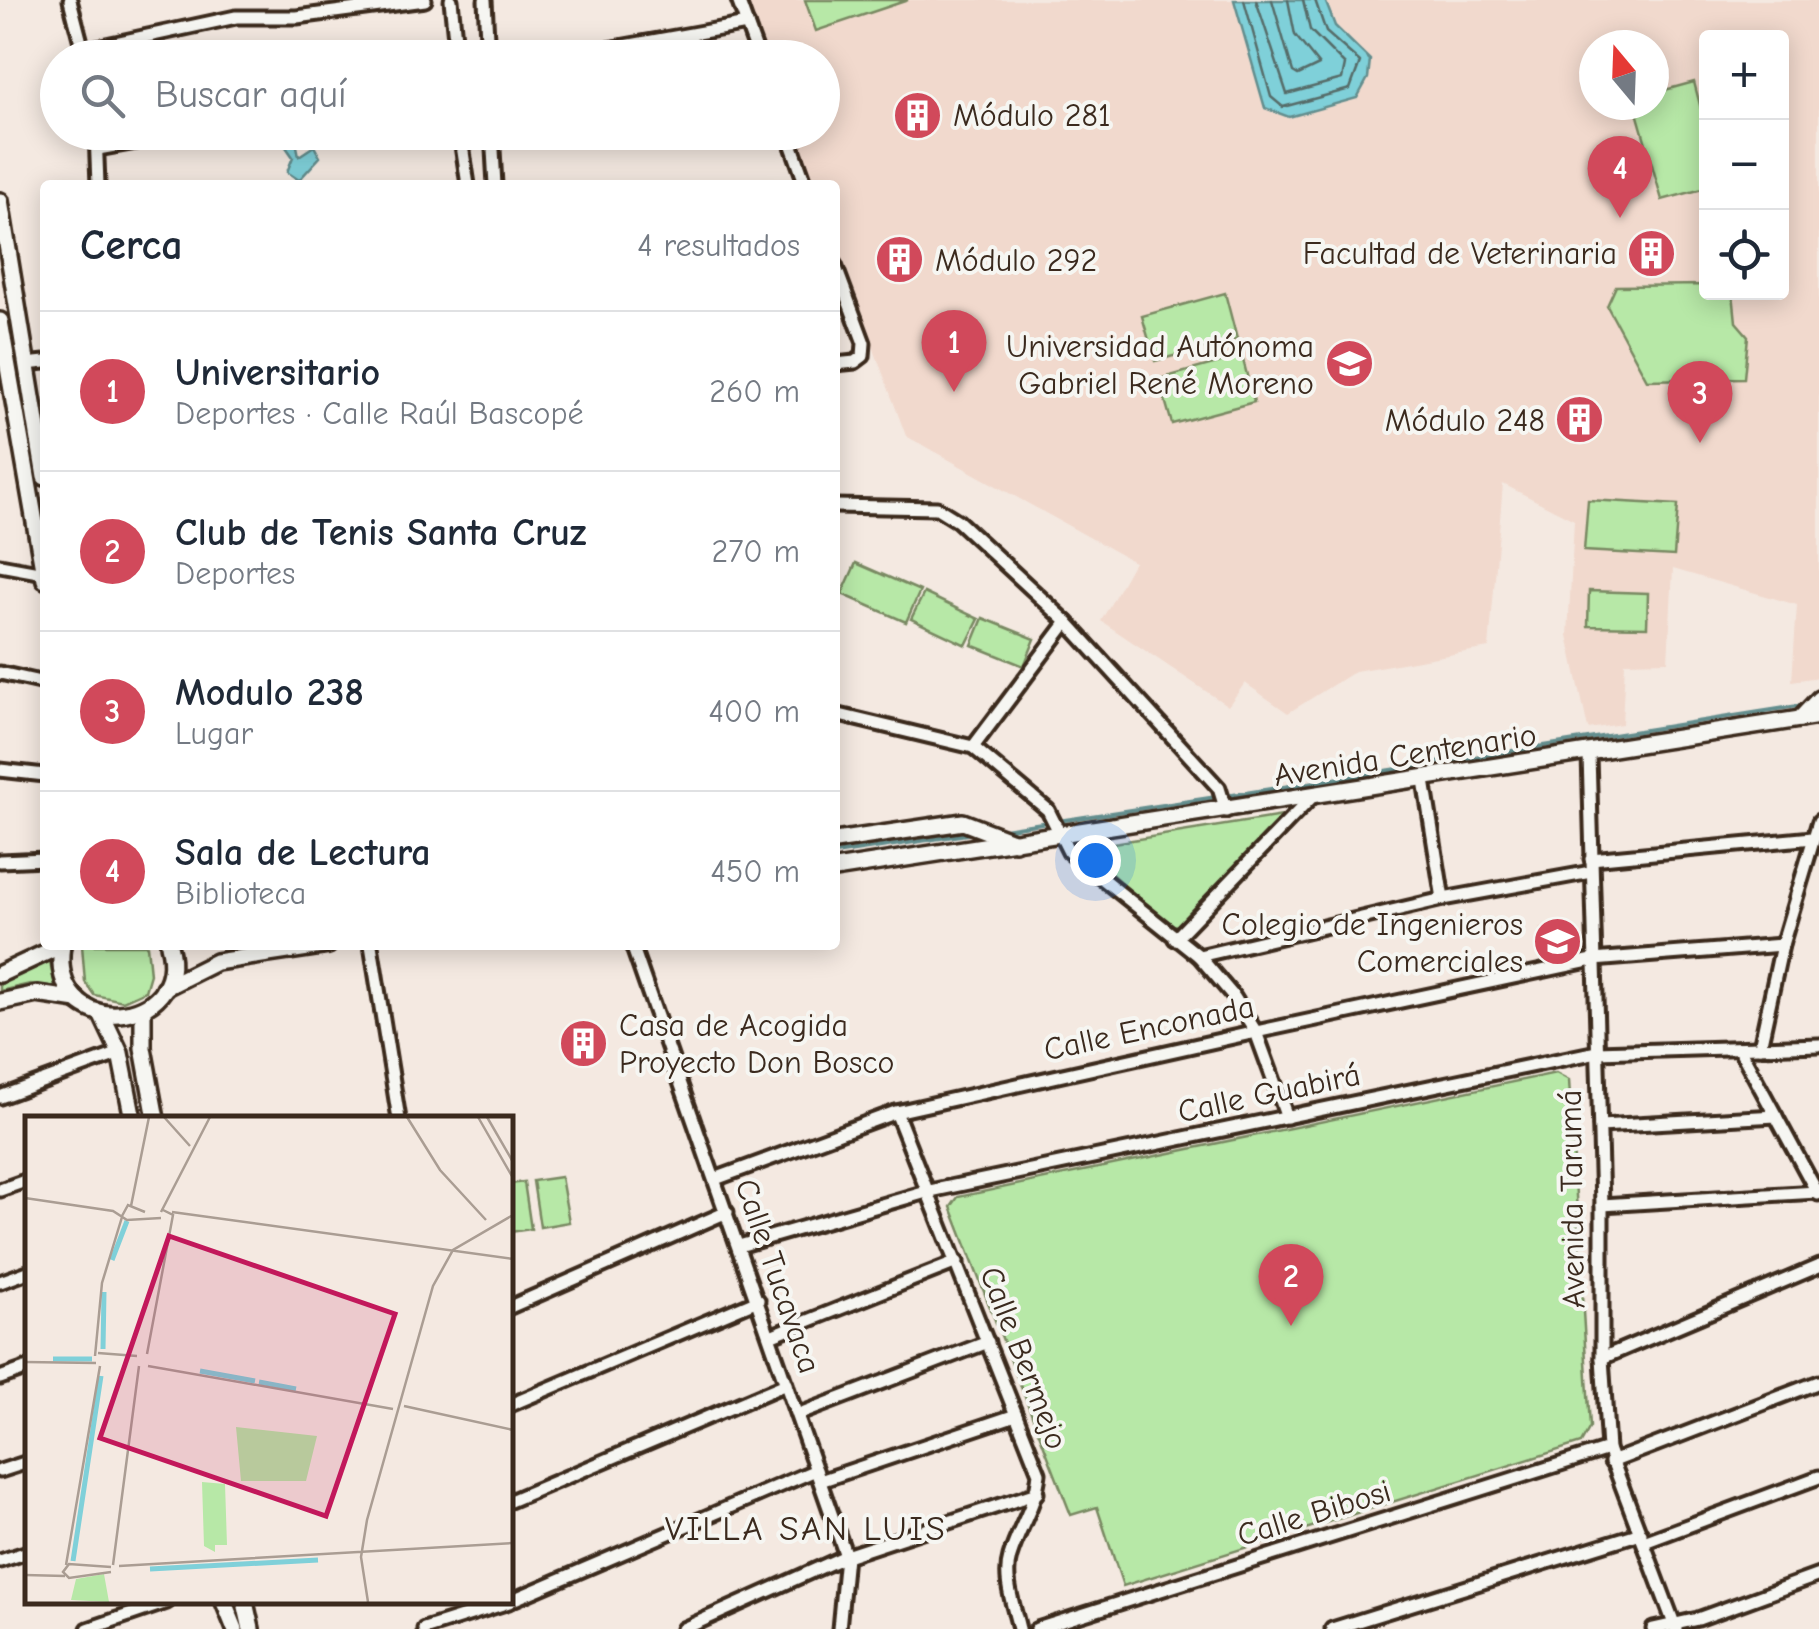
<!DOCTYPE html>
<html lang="es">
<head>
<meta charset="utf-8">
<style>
	body { margin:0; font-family:"Comic Neue",sans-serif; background:#f2f2f3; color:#1f2937 }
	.controls { position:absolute; right:30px; top:30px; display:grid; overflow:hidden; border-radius:10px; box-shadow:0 5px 25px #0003 }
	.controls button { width:90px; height:90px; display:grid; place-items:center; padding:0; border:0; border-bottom:2px solid #e0e1e3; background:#fff; color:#1f2937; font:50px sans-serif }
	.compass { position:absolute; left:1579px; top:30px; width:90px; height:90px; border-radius:50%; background:#fff; box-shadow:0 5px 25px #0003; rotate:341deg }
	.you { position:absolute; left:1095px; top:860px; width:35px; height:35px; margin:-25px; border:8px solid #fff; border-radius:50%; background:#1a73e8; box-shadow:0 0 0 15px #1a73e833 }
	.badge { display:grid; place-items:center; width:65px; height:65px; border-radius:50%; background:#d1495b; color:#fff; font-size:32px; font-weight:700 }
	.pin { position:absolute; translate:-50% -82px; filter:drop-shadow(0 2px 5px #0008) }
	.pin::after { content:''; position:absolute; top:52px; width:35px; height:30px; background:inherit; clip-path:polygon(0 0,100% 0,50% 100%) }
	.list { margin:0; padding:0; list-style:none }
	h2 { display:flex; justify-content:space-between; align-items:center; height:130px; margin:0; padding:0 40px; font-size:42px }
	h2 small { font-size:32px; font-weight:400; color:#747a83 }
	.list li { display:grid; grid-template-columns:65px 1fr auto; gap:30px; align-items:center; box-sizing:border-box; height:160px; padding:0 40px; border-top:2px solid #e0e1e3 }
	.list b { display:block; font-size:38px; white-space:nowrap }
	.list p { margin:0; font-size:32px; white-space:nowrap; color:#747a83 }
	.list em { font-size:32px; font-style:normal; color:#747a83 }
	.icon { flex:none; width:55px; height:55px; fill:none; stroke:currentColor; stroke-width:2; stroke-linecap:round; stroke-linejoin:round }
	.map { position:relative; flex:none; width:1819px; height:1629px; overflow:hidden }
	.search { position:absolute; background:#fff; box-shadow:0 5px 25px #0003; left:40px; top:40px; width:800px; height:110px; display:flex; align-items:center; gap:25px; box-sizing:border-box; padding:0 35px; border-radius:55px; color:#747a83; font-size:38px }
	.panel { position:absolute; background:#fff; box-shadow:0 5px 25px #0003; left:40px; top:180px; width:800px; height:770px; border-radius:10px }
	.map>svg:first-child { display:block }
</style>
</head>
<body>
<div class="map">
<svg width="1819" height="1629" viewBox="0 0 1819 1629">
	<rect width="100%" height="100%" fill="#f4e9e1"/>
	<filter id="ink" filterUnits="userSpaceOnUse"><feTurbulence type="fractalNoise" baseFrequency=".01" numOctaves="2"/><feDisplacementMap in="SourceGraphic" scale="20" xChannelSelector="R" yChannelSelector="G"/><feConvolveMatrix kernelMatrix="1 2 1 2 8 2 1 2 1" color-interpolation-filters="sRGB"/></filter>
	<g filter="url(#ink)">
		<!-- built -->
		<g fill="#f1d9cd" fill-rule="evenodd">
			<path d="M745 0H1819V677L1792 681 1797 605 1673 569 1668 661 1625 662 1622 724 1588 729 1568 635 1574 520 1503 484 1489 648 1355 671 1288 713 1245 683 1228 706 1101 621 1134 562 906 436 835 244V185H813L794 133 822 132V58L766 57ZM1706 38H1782V292H1706ZM1594 45H1654V105H1594Z"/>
			<polygon points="1571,923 1576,956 1545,960 1540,928"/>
		</g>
		<!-- green -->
		<g fill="#b7e8a7" stroke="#798962" stroke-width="2.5">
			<polygon points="805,0 908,0 816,31"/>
			<polygon points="1694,82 1706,128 1706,188 1662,200 1635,105 1654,105 1654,93"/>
			<polygon points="1706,285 1706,292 1733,293 1736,322 1748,336 1744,378 1647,380 1607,306 1616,286"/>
			<polygon points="1225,293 1237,339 1155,361 1142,316"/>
			<polygon points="1242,356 1254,402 1172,424 1159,379"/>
			<polygon points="1588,500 1678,505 1674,556 1584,551"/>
			<polygon points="856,563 920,591 906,622 842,594"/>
			<polygon points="1589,591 1648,593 1647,627 1588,626"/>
			<polygon points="924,593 979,619 966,645 911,619"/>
			<polygon points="983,618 1035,639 1024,666 972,645"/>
			<polygon points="1288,815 1177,926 1168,924 1082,848"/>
			<polygon points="82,945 147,945 150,974 145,991 123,1001 94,995 85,982"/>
			<polygon points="50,961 55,987 30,984 0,991 0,979"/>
			<polygon points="1556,1073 1569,1080 1590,1427 1581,1443 1123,1586 1097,1507 1071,1515 951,1207 958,1197"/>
			<polygon points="561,1177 569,1222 540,1227 533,1181"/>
			<polygon points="524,1182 531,1229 510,1232 510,1184"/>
		</g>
		<!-- water -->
		<g fill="#7fd0d9" stroke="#648e8e" stroke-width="2.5">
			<polygon points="1234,0 1325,0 1335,26 1370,60 1368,78 1357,98 1289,117 1265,108"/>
			<polygon points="296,141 299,156 314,146 320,157 299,180 287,172 293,157 284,144"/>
		</g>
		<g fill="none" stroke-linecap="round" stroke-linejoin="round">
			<!-- shore -->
			<g stroke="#566c69" stroke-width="2.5">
				<polyline points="1244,0 1271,97 1283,107 1350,89 1360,62 1326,32 1315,0"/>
				<polyline points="1256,0 1287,94 1342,79 1345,65 1310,30 1303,0"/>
				<polyline points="1272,0 1293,72 1298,75 1319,65 1295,35 1288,0"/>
			</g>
			<!-- stream -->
			<g stroke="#648e8e" stroke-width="4">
				<polyline points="1226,796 1804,705"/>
				<polyline points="1058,821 1216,797"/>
				<polyline points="1004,829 1048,822"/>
				<polyline points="835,854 974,833"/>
			</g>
			<defs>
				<g id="street">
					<polyline points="70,0 84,54"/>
					<polyline points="451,0 457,58"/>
					<polyline points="485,0 488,58"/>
					<polyline points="738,0 759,58"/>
					<polyline points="83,50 236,17 297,17 425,0"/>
					<polyline points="558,58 747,24"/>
					<polyline points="96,132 98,185"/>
					<polyline points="460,132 468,185"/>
					<polyline points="492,132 495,185"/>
					<polyline points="787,132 806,185"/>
					<polyline points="493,140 534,132"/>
					<polyline points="98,149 192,132"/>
					<polyline points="835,265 864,343 863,356 855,362 835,364"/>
					<polyline points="26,364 45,362"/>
					<polyline points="835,506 937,508 958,521 1067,622 1219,788 1226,811"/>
					<polyline points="0,565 44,573"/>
					<polyline points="0,673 45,683"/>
					<polyline points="835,714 973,747 1048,810 1069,852 1199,956 1234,997 1256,1032 1287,1117"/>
					<polyline points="973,747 1067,622"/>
					<polyline points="1589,755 1602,1205 1602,1358 1608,1449 1676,1629"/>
					<polyline points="0,770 45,775"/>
					<polyline points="1424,780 1443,899"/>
					<polyline points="1591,859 1813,838"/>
					<polyline points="0,861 45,859"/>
					<polyline points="1175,939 1311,798"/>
					<polyline points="371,945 399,1119"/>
					<polyline points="632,945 846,1556 839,1629"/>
					<polyline points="1199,956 1443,899 1591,872"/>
					<polyline points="1760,1047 1782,945 1819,821"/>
					<polyline points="1739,1048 1818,1194"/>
					<polyline points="0,1097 120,1053"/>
					<path d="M896 1112 1039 1473C1036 1506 1019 1527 1010 1557 1003 1580 1014 1606 1019 1629"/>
					<polyline points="1600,1126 1776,1116"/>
					<polyline points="715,1179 896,1112 1256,1032 1593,960 1782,945"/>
					<polyline points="0,1190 28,1180"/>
					<polyline points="1602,1205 1817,1192"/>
					<polyline points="739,1246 930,1191 1597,1052 1819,1045"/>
					<polyline points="0,1282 28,1272"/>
					<polyline points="510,1307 727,1212"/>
					<polyline points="770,1336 957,1262"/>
					<polyline points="1602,1358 1819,1266"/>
					<polyline points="0,1378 28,1368"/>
					<polyline points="510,1405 758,1300"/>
					<polyline points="797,1415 988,1342"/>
					<polyline points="1611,1462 1819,1382"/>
					<polyline points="0,1471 28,1462"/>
					<polyline points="820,1481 1016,1415"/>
					<polyline points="510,1501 786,1384"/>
					<polyline points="1644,1542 1819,1477"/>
					<polyline points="0,1561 28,1552"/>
					<polyline points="510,1601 816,1470"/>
					<polyline points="88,1629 167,1602"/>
					<polyline points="424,1629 509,1602"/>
					<polyline points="683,1629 846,1556 1037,1493"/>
					<polyline points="1037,1629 1608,1449"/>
					<polyline points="1332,1629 1641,1533"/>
					<polyline points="1653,1629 1698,1619 1819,1575"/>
				</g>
				<g id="secondary">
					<polyline points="0,201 45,477"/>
					<polyline points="0,321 45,580"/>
					<polyline points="1800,719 1819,699"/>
					<polyline points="835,841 963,822 1015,842"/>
					<polyline points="835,869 1819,716"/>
					<path d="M62 945C47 1045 193 1029 169 945"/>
					<polyline points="0,974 62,945"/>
					<polyline points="164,988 216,962 328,945"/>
					<polyline points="0,1002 37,994 77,1000"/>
					<polyline points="143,1008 143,1048 156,1119"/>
					<polyline points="101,1013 120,1053 133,1119"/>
					<polyline points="224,1602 235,1629"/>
					<polyline points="245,1602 251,1629"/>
				</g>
			</defs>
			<!-- street casing -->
			<use href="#street" stroke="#3b2a1e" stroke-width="19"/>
			<!-- secondary casing -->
			<use href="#secondary" stroke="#3b2a1e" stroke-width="22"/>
			<!-- street -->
			<use href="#street" stroke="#f6f6f2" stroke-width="11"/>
			<!-- secondary -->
			<use href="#secondary" stroke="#f6f6f2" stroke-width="15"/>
		</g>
	</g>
	<!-- icons -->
	<defs>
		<symbol id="building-disc" viewBox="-11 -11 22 22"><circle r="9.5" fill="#d1495b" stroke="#f6f6f2"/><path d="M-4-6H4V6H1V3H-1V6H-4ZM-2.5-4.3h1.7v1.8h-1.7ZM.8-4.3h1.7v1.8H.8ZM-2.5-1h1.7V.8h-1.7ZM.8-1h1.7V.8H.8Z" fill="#fff"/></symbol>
		<symbol id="university-disc" viewBox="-11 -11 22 22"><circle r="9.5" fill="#d1495b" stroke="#f6f6f2"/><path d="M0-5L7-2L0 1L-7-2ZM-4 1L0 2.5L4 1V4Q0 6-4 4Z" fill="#fff"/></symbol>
		<symbol id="school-disc" viewBox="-11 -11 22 22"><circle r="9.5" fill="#d1495b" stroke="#f6f6f2"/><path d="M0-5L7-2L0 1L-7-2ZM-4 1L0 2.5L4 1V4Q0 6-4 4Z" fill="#fff"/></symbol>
	</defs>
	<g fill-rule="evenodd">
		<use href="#building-disc" x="890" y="88" width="55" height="55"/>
		<use href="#building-disc" x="1624" y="226" width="55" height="55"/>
		<use href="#building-disc" x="872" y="232" width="55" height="55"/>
		<use href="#university-disc" x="1322" y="336" width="55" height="55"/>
		<use href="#building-disc" x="1552" y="392" width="55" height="55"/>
		<use href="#school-disc" x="1530" y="914" width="55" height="55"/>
		<use href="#building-disc" x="556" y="1016" width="55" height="55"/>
	</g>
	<g text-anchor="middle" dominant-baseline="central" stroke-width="8" stroke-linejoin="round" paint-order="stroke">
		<!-- poi labels -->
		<g font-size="32" fill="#3b2a1e" stroke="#f6f6f2" text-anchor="end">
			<text x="953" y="115" text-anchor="start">Módulo 281</text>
			<text x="1617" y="253">Facultad de Veterinaria</text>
			<text x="935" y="260" text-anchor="start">Módulo 292</text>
			<text x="1314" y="346">Universidad Autónoma<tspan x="1314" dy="37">Gabriel René Moreno</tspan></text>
			<text x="1545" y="420">Módulo 248</text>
			<text x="1523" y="924">Colegio de Ingenieros<tspan x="1523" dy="37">Comerciales</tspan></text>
			<text x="619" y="1025" text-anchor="start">Casa de Acogida<tspan x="619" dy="37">Proyecto Don Bosco</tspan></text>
		</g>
		<!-- street labels -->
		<g font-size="32" fill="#3b2a1e" stroke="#f6f6f2">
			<text transform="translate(1405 755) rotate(-9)">Avenida Centenario</text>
			<text transform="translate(1149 1028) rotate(-12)">Calle Enconada</text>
			<text transform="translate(1269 1093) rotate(-12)">Calle Guabirá</text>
			<text transform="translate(1572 1199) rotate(-91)">Avenida Tarumá</text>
			<text transform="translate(778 1276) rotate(71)">Calle Tucavaca</text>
			<text transform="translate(1024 1358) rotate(69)">Calle Bermejo</text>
			<text transform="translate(1314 1513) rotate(-17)">Calle Bibosi</text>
		</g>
		<!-- neighbourhood labels -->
		<g font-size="35" letter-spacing="2.5" fill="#3b2a1e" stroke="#f6f6f2">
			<text x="806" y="1528">VILLA SAN LUIS</text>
		</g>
	</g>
	<!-- overview -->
	<g transform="translate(25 1116)">
		<rect width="488" height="488" fill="#f4e9e1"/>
		<path d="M211 311 292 320 281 365H216ZM177 366 200 368 202 429H190V436L179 430ZM79 458 84 486 46 484 51 463Z" fill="#b7e8a7"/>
		<path fill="none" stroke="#7fd0d9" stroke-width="5" d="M87 144 102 105M78 233 79 176M28 243H67M175 255 230 265M234 266 271 273M48 445 76 260M125 453 293 444"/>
		<path fill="none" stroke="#aa9d93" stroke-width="2.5" d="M139 1 165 30M382 1 415 54 461 104M453 1 488 62M462 1 488 46M0 82 88 95 102 104 136 102M106 90 124 1M136 96 185 1M147 96 488 143M97 100 103 89 120 96M73 237 112 240M122 238 148 99 138 94M70 240 77 167 97 101M0 246 71 247M123 250 368 293M379 290 488 314M41 449 75 250M88 449 114 250M94 450 488 427M86 451 44 448 38 456 44 462 86 456M0 459 40 460M343 486 336 441 342 404 408 170 428 134 488 99"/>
		<path fill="#c2185b" fill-opacity="0.15" stroke="#c2185b" stroke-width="5" d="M144 120 370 198 301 400 75 322Z"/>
		<rect width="488" height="488" fill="none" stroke="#3b2a1e" stroke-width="5"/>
	</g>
</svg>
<div class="controls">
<button>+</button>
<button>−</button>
<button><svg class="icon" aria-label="locate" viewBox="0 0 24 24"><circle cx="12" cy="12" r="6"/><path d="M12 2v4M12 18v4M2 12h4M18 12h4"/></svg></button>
</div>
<svg class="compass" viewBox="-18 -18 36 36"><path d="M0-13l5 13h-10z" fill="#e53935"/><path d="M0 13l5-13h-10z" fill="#747a83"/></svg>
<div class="you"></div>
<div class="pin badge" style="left:954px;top:392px">1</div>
<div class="pin badge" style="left:1291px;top:1326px">2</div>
<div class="pin badge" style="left:1700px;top:443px">3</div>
<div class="pin badge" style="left:1620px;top:218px">4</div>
<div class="search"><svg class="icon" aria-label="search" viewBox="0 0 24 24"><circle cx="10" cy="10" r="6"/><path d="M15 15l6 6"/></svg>Buscar aquí</div>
<section class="panel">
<h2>Cerca<small>4 resultados</small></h2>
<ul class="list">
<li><span class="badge">1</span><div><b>Universitario</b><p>Deportes · Calle Raúl Bascopé</p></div><em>260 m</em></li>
<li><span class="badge">2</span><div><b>Club de Tenis Santa Cruz</b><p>Deportes</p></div><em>270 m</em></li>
<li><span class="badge">3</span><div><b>Modulo 238</b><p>Lugar</p></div><em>400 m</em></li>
<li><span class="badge">4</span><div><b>Sala de Lectura</b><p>Biblioteca</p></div><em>450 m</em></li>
</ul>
</section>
</div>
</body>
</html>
